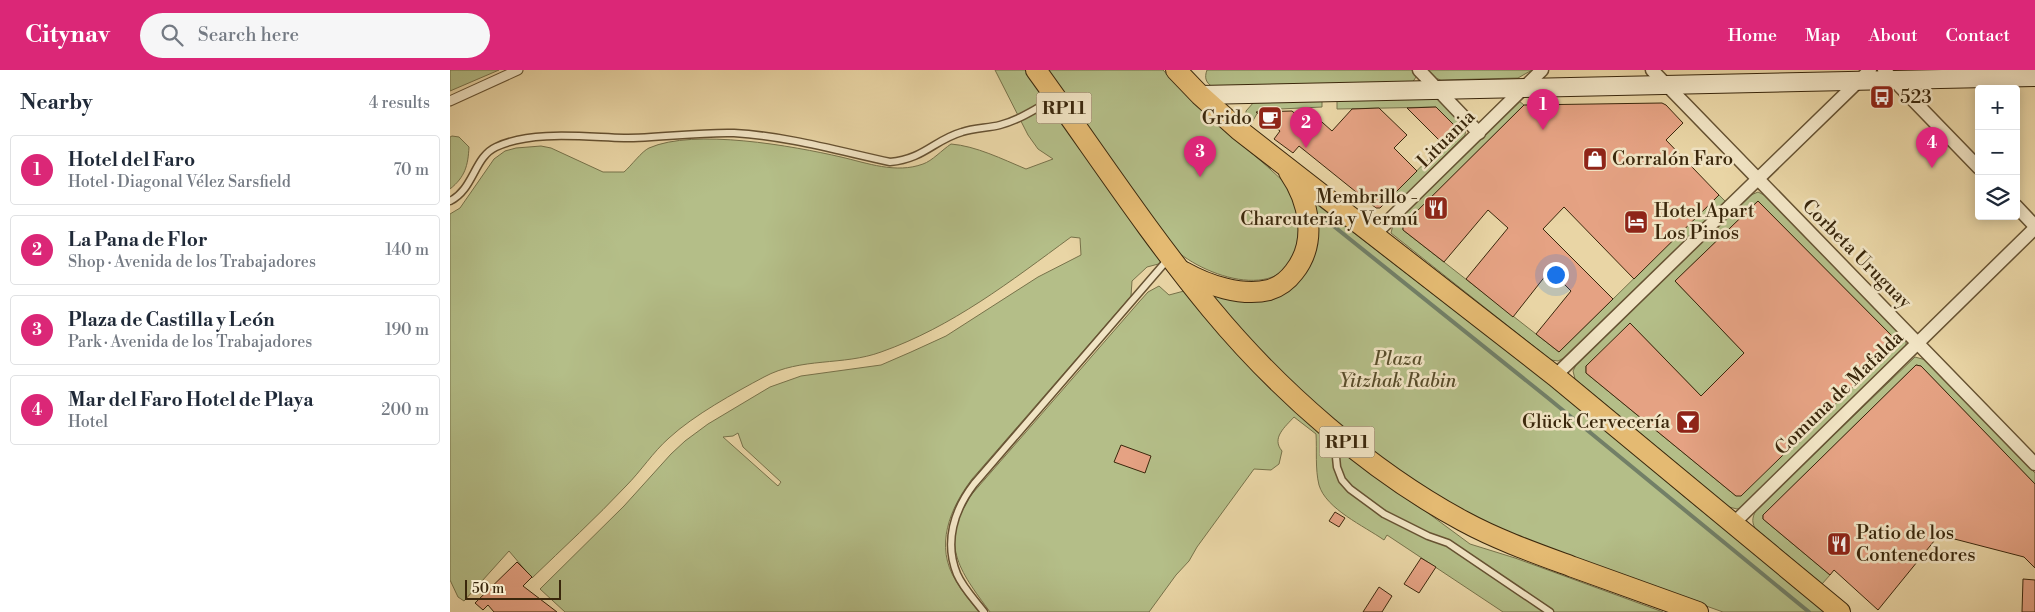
<!DOCTYPE html>
<html lang="en">
<head>
<meta charset="utf-8">
<style>
	body { margin:0; font-family:"Libre Bodoni",serif; background:#f6f6f7; color:#1f2937 }
	.controls { position:absolute; right:15px; top:15px; display:grid; overflow:hidden; border-radius:5px; box-shadow:0 2px 12px #0003 }
	.controls button { width:45px; height:45px; display:grid; place-items:center; padding:0; border:0; border-bottom:1px solid #e0e1e3; background:#fff; color:#1f2937; font:25px sans-serif }
	.scale { position:absolute; left:15px; bottom:12px; width:96px; box-sizing:border-box; padding-left:5px; border:2px solid #3a270c; border-top:0; font-size:14px; line-height:18px; white-space:nowrap; color:#3a270c; -webkit-text-stroke:4px #f1e4c4; paint-order:stroke }
	.you { position:absolute; left:1105px; top:204px; width:18px; height:18px; margin:-12px; border:4px solid #fff; border-radius:50%; background:#1a73e8; box-shadow:0 0 0 8px #1a73e833 }
	.badge { display:grid; place-items:center; width:32px; height:32px; border-radius:50%; background:#db2777; color:#fff; font-size:16px; font-weight:700 }
	.pin { position:absolute; translate:-50% -41px; filter:drop-shadow(0 1px 2px #0008) }
	.pin::after { content:''; position:absolute; top:26px; width:18px; height:15px; background:inherit; clip-path:polygon(0 0,100% 0,50% 100%) }
	.list { margin:0; padding:0; list-style:none }
	h2 { display:flex; justify-content:space-between; align-items:center; height:65px; margin:0; padding:0 20px; font-size:21px }
	h2 small { font-size:16px; font-weight:400; color:#747a83 }
	.list li { display:grid; grid-template-columns:32px 1fr auto; gap:15px; align-items:center; box-sizing:border-box; height:70px; margin:0 10px 10px; padding:0 10px; border:1px solid #e0e1e3; border-radius:5px }
	.list b { display:block; font-size:19px; white-space:nowrap }
	.list p { margin:0; font-size:16px; white-space:nowrap; color:#747a83 }
	.list em { font-size:16px; font-style:normal; color:#747a83 }
	.icon { flex:none; width:28px; height:28px; fill:none; stroke:currentColor; stroke-width:2; stroke-linecap:round; stroke-linejoin:round }
	.map { position:relative; flex:none; width:1585px; height:542px; overflow:hidden }
	header { display:flex; align-items:center; gap:30px; box-sizing:border-box; height:70px; padding:0 25px; background:#db2777; color:#fff }
	header strong { font-size:24px }
	nav { display:flex; gap:28px; margin-inline-start:auto; font-size:18px }
	.search { width:350px; height:45px; background:#f6f6f7; display:flex; align-items:center; gap:12px; box-sizing:border-box; padding:0 18px; border-radius:28px; color:#747a83; font-size:19px }
	main { display:flex }
	aside { flex:1; background:#fff }
	.map>svg:first-child { display:block }
</style>
</head>
<body>
<header>
<strong>Citynav</strong>
<div class="search"><svg class="icon" aria-label="search" viewBox="0 0 24 24"><circle cx="10" cy="10" r="6"/><path d="M15 15l6 6"/></svg>Search here</div>
<nav><a>Home</a><a>Map</a><a>About</a><a>Contact</a></nav>
</header>
<main>
<aside>
<h2>Nearby<small>4 results</small></h2>
<ul class="list">
<li><span class="badge">1</span><div><b>Hotel del Faro</b><p>Hotel · Diagonal Vélez Sarsfield</p></div><em>70 m</em></li>
<li><span class="badge">2</span><div><b>La Pana de Flor</b><p>Shop · Avenida de los Trabajadores</p></div><em>140 m</em></li>
<li><span class="badge">3</span><div><b>Plaza de Castilla y León</b><p>Park · Avenida de los Trabajadores</p></div><em>190 m</em></li>
<li><span class="badge">4</span><div><b>Mar del Faro Hotel de Playa</b><p>Hotel</p></div><em>200 m</em></li>
</ul>
</aside>
<div class="map">
<svg width="1585" height="542" viewBox="0 0 1585 542">
	<rect width="100%" height="100%" fill="#e9d5a5"/>
	<filter id="stains"><feTurbulence type="fractalNoise" baseFrequency=".004" numOctaves="4"/><feColorMatrix values="0 0 0 0 .2 0 0 0 0 .09 0 0 0 0 .02 0 0 0 .5 -.17"/></filter>
	<radialGradient id="worn" r=".72"><stop offset=".6" stop-color="#630" stop-opacity="0"/><stop offset="1" stop-color="#630" stop-opacity=".3"/></radialGradient>
	<!-- green -->
	<g fill="#b4be88" stroke="#77724a" fill-rule="evenodd">
		<polygon points="0,0 49,0 0,21"/>
		<path d="M545 0H576L716 192 697 197 682 211 681 226 522 409C500 438 484 476 506 511 512 522 521 532 529 542H115L90 519 174 436 221 384 235 371 258 354 320 317 351 306 431 295 461 282 496 266 588 207 631 185 630 168 621 167C561 211 502 257 431 282 393 296 351 287 314 307 284 323 244 345 219 368 203 382 191 401 176 416 146 448 113 478 82 508L59 481 14 531 8 527 0 510V144L10 138 44 89 55 81 66 78 91 76 101 78 153 102H174C181 96 192 81 199 78 244 58 343 76 391 87 417 93 446 104 473 94 482 91 492 80 501 74 526 76 552 89 576 99L603 89 588 79 578 65ZM288 363 293 377 331 412 328 416 273 367 283 366Z"/>
		<path d="M597 0H713C749 42 793 73 833 111 844 127 849 142 849 161 848 237 758 211 722 177Z"/>
		<path d="M757 0H962L966 7 962 13 763 17C756 13 754 8 757 0Z"/>
		<polygon points="976,0 1082,0 1068,8 991,10 985,8"/>
		<polygon points="987,27 1016,58 1015,65 947,133 941,127 1005,62 1005,56 986,37 887,39 887,28"/>
		<polygon points="872,28 872,37 809,40 800,56 796,52 796,41 804,32"/>
		<polygon points="1069,31 1074,35 953,155 953,160 1109,282 1269,125 1275,131 1116,287 1108,291 1101,290 941,163 943,155"/>
		<path d="M2 66 9 67 19 77C18 96 15 107 0 119V67Z"/>
		<path d="M1308 122 1314 125 1456 270V277L1293 437 1287 439 1279 437 1125 309 1123 301 1126 295 1301 125ZM1308 131 1446 270V275L1286 426 1136 303V296L1181 254 1251 326 1294 283 1225 211Z"/>
		<path d="M861 130 1139 344 1231 424 1376 542H1273L1091 477 1007 439 921 382 851 325 757 221 775 226 857 200C871 174 869 158 861 130Z"/>
		<path d="M709 216 719 225 734 221 902 387 1020 474 1065 488 1213 542H1053L937 465 934 470C914 456 876 439 869 415 865 399 867 380 866 364L844 347C835 357 821 368 832 381L829 394 821 400 804 399 747 477 739 491 726 505 699 542H540C509 500 488 473 522 424L689 232 698 222Z"/>
		<path d="M1465 287 1476 290 1585 403V414L1471 296 1466 295 1313 445V449L1380 505 1372 514 1305 458C1301 451 1303 445 1307 439Z"/>
	</g>
	<g fill="none" stroke-linecap="round" stroke-linejoin="round">
		<!-- stream -->
		<polyline stroke="#727f67" stroke-width="4" points="867,151 881,154 1098,328 1359,542"/>
	</g>
	<!-- building -->
	<g fill="#e5a283" stroke="#3a270c">
		<polygon points="1212,33 1216,35 1233,53 1216,70 1269,125 1184,209 1114,137 1093,159 1163,229 1109,282 1086,264 1121,221 1100,200 1063,247 1016,209 1058,158 1038,140 994,192 953,160 953,155 1074,35"/>
		<polygon points="986,37 1005,56 1005,62 993,74 957,38"/>
		<polygon points="929,38 957,65 944,78 967,101 930,138 926,138 849,76 843,83 824,69 830,61 806,42 842,41 856,53 864,45 882,61 902,39"/>
		<polygon points="1308,131 1446,270 1446,275 1291,426 1286,426 1136,303 1136,296 1180,253 1251,326 1294,283 1225,211"/>
		<polygon points="1466,295 1471,296 1585,414 1585,498 1574,487 1489,465 1428,540 1384,500 1380,505 1313,449 1313,445"/>
		<polygon points="671,375 701,386 695,403 664,392"/>
		<polygon points="885,442 895,448 889,457 879,451"/>
		<polygon points="971,488 986,497 969,523 954,514"/>
		<polygon points="67,492 82,507 73,516 107,542 44,542 38,535 33,540 25,533"/>
		<polygon points="1573,509 1585,510 1585,542 1572,542"/>
		<polygon points="929,517 942,526 932,542 913,542"/>
	</g>
	<g fill="none" stroke-linecap="round" stroke-linejoin="round">
		<defs>
			<g id="service">
				<path d="M0 131C24 119 24 87 46 77 82 60 135 67 174 68 210 68 247 62 284 63 337 66 389 81 440 92 474 89 484 70 512 62 524 58 538 58 550 55 569 50 586 39 603 29"/>
				<polyline points="884,367 887,397 892,410 900,419 934,444 978,466 998,473 1100,542"/>
				<path d="M534 542C525 530 513 518 507 504 494 472 504 440 524 414L719 188"/>
			</g>
			<polyline id="pedestrian" points="0,31 68,0"/>
			<g id="minor">
				<polyline points="969,0 1029,63"/>
				<polyline points="1202,0 1585,394"/>
				<polyline points="1434,0 1529,98"/>
				<polyline points="1566,136 1585,156"/>
				<polyline points="925,164 1092,0"/>
				<polyline points="1105,306 1420,0"/>
				<polyline points="1284,453 1585,158"/>
			</g>
			<polyline id="secondary" points="750,25 1585,7"/>
			<g id="primary">
				<path d="M586 0C644 80 698 163 761 239 828 320 920 401 1013 451 1048 470 1085 483 1123 497 1164 512 1206 527 1248 542"/>
				<polyline points="726,0 750,25 789,60 1105,306 1390,542"/>
				<path d="M734 202C757 215 792 227 819 220 829 217 838 210 844 202 868 172 859 131 839 102"/>
			</g>
		</defs>
		<!-- service casing -->
		<use href="#service" stroke="#665232" stroke-width="9"/>
		<!-- pedestrian casing -->
		<use href="#pedestrian" stroke="#665232" stroke-width="11"/>
		<!-- minor casing -->
		<use href="#minor" stroke="#665232" stroke-width="15"/>
		<!-- secondary casing -->
		<use href="#secondary" stroke="#3a270c" stroke-width="20"/>
		<!-- primary casing -->
		<use href="#primary" stroke="#3a270c" stroke-width="22"/>
		<!-- service -->
		<use href="#service" stroke="#f1e4c4" stroke-width="6"/>
		<!-- pedestrian -->
		<use href="#pedestrian" stroke="#f1e4c4" stroke-width="9"/>
		<!-- minor -->
		<use href="#minor" stroke="#f1e4c4" stroke-width="12"/>
		<!-- secondary -->
		<use href="#secondary" stroke="#f1e4c4" stroke-width="18"/>
		<!-- primary -->
		<use href="#primary" stroke="#e4ba72" stroke-width="20"/>
	</g>
	<!-- icons -->
	<defs>
		<symbol id="bus-square" viewBox="-11 -11 22 22"><rect x="-9" y="-9" width="18" height="18" rx="4" fill="#8f2418" stroke="#f1e4c4"/><path d="M-5-6H5V4H4V6H2V4H-2V6H-4V4H-5ZM-3.5-4V0h7V-4ZM-3.5 1.2v1.5H-2V1.2ZM2 1.2v1.5H3.5V1.2Z" fill="#fff"/></symbol>
		<symbol id="cafe-square" viewBox="-11 -11 22 22"><rect x="-9" y="-9" width="18" height="18" rx="4" fill="#8f2418" stroke="#f1e4c4"/><path d="M-5.5-4.5H6V0H3Q3 3.5 0 3.5H-2.5Q-5.5 3.5-5.5 0ZM3-3.2v2h1.7v-2ZM-6 4.5H4V6H-6Z" fill="#fff"/></symbol>
		<symbol id="shop-square" viewBox="-11 -11 22 22"><rect x="-9" y="-9" width="18" height="18" rx="4" fill="#8f2418" stroke="#f1e4c4"/><path d="M-5-2.5h2.3a2.7 3.5 0 0 1 5.4 0H5L5.5 6h-11ZM-1.5-2.5h3a1.5 2.3 0 0 0-3 0Z" fill="#fff"/></symbol>
		<symbol id="restaurant-square" viewBox="-11 -11 22 22"><rect x="-9" y="-9" width="18" height="18" rx="4" fill="#8f2418" stroke="#f1e4c4"/><path d="M-5-6h1v4h1v-4h1v4h1v-4h1v5L-1.5 .5V6h-2V.5L-5-1ZM5-6V6H3V1.5H1.5Q1.5-4 5-6Z" fill="#fff"/></symbol>
		<symbol id="hotel-square" viewBox="-11 -11 22 22"><rect x="-9" y="-9" width="18" height="18" rx="4" fill="#8f2418" stroke="#f1e4c4"/><path d="M-6-4.5h1.5V1H6V5H4.5V3h-9V5H-6ZM-4 0a1.8 1.8 0 1 1 3.6 0ZM.5 0V-2.5h3Q6-2.5 6 0Z" fill="#fff"/></symbol>
		<symbol id="bar-square" viewBox="-11 -11 22 22"><rect x="-9" y="-9" width="18" height="18" rx="4" fill="#8f2418" stroke="#f1e4c4"/><path d="M-6-5H6L.8 .8V4.5H3.5V6h-7V4.5H-.8V.8Z" fill="#fff"/></symbol>
	</defs>
	<g fill-rule="evenodd">
		<use href="#bus-square" x="1418" y="13" width="28" height="28"/>
		<use href="#cafe-square" x="806" y="34" width="28" height="28"/>
		<use href="#shop-square" x="1131" y="75" width="28" height="28"/>
		<use href="#restaurant-square" x="972" y="124" width="28" height="28"/>
		<use href="#hotel-square" x="1172" y="138" width="28" height="28"/>
		<use href="#bar-square" x="1224" y="338" width="28" height="28"/>
		<use href="#restaurant-square" x="1375" y="460" width="28" height="28"/>
	</g>
	<g text-anchor="middle" dominant-baseline="central" stroke-width="5" stroke-linejoin="round" paint-order="stroke">
		<!-- shield labels -->
		<g fill="#f1e4c4" stroke="#716043" stroke-width="1">
			<rect x="586.5" y="22.5" width="55" height="31" rx="4"/>
			<rect x="869.5" y="356.5" width="55" height="31" rx="4"/>
		</g>
		<g font-size="18" font-weight="bold" fill="#3a270c">
			<text x="614" y="38">RP11</text>
			<text x="897" y="372">RP11</text>
		</g>
		<!-- poi labels -->
		<g font-size="19" fill="#3a270c" stroke="#f1e4c4" text-anchor="start">
			<text x="1450" y="27">523</text>
			<text x="802" y="48" text-anchor="end">Grido</text>
			<text x="1162" y="89">Corralón Faro</text>
			<text x="968" y="127" text-anchor="end">Membrillo -<tspan x="968" dy="22">Charcutería y Vermú</tspan></text>
			<text x="1204" y="141">Hotel Apart<tspan x="1204" dy="22">Los Pinos</tspan></text>
			<text x="1220" y="352" text-anchor="end">Glück Cervecería</text>
			<text x="1406" y="463">Patio de los<tspan x="1406" dy="22">Contenedores</tspan></text>
		</g>
		<!-- street labels -->
		<g font-size="19" fill="#3a270c" stroke="#f1e4c4">
			<text transform="translate(996 69) rotate(-45)">Lituania</text>
			<text transform="translate(1407 184) rotate(45)">Corbeta Uruguay</text>
			<text transform="translate(1389 323) rotate(-44)">Comuna de Mafalda</text>
		</g>
		<!-- park labels -->
		<g font-size="19" font-style="italic" fill="#584d2b" stroke="#f1e4c4">
			<text x="948" y="289">Plaza<tspan x="948" dy="22">Yitzhak Rabin</tspan></text>
		</g>
	</g>
	<rect width="100%" height="100%" filter="url(#stains)"/>
	<rect width="100%" height="100%" fill="url(#worn)"/>
</svg>
<div class="controls">
<button>+</button>
<button>−</button>
<button><svg class="icon" aria-label="layers" viewBox="0 0 24 24"><path d="M12 4l9 5-9 5-9-5zM3 14l9 5 9-5"/></svg></button>
</div>
<div class="scale">50 m</div>
<div class="you"></div>
<div class="pin badge" style="left:1093px;top:60px">1</div>
<div class="pin badge" style="left:856px;top:78px">2</div>
<div class="pin badge" style="left:750px;top:107px">3</div>
<div class="pin badge" style="left:1482px;top:98px">4</div>
</div>
</main>
</body>
</html>
